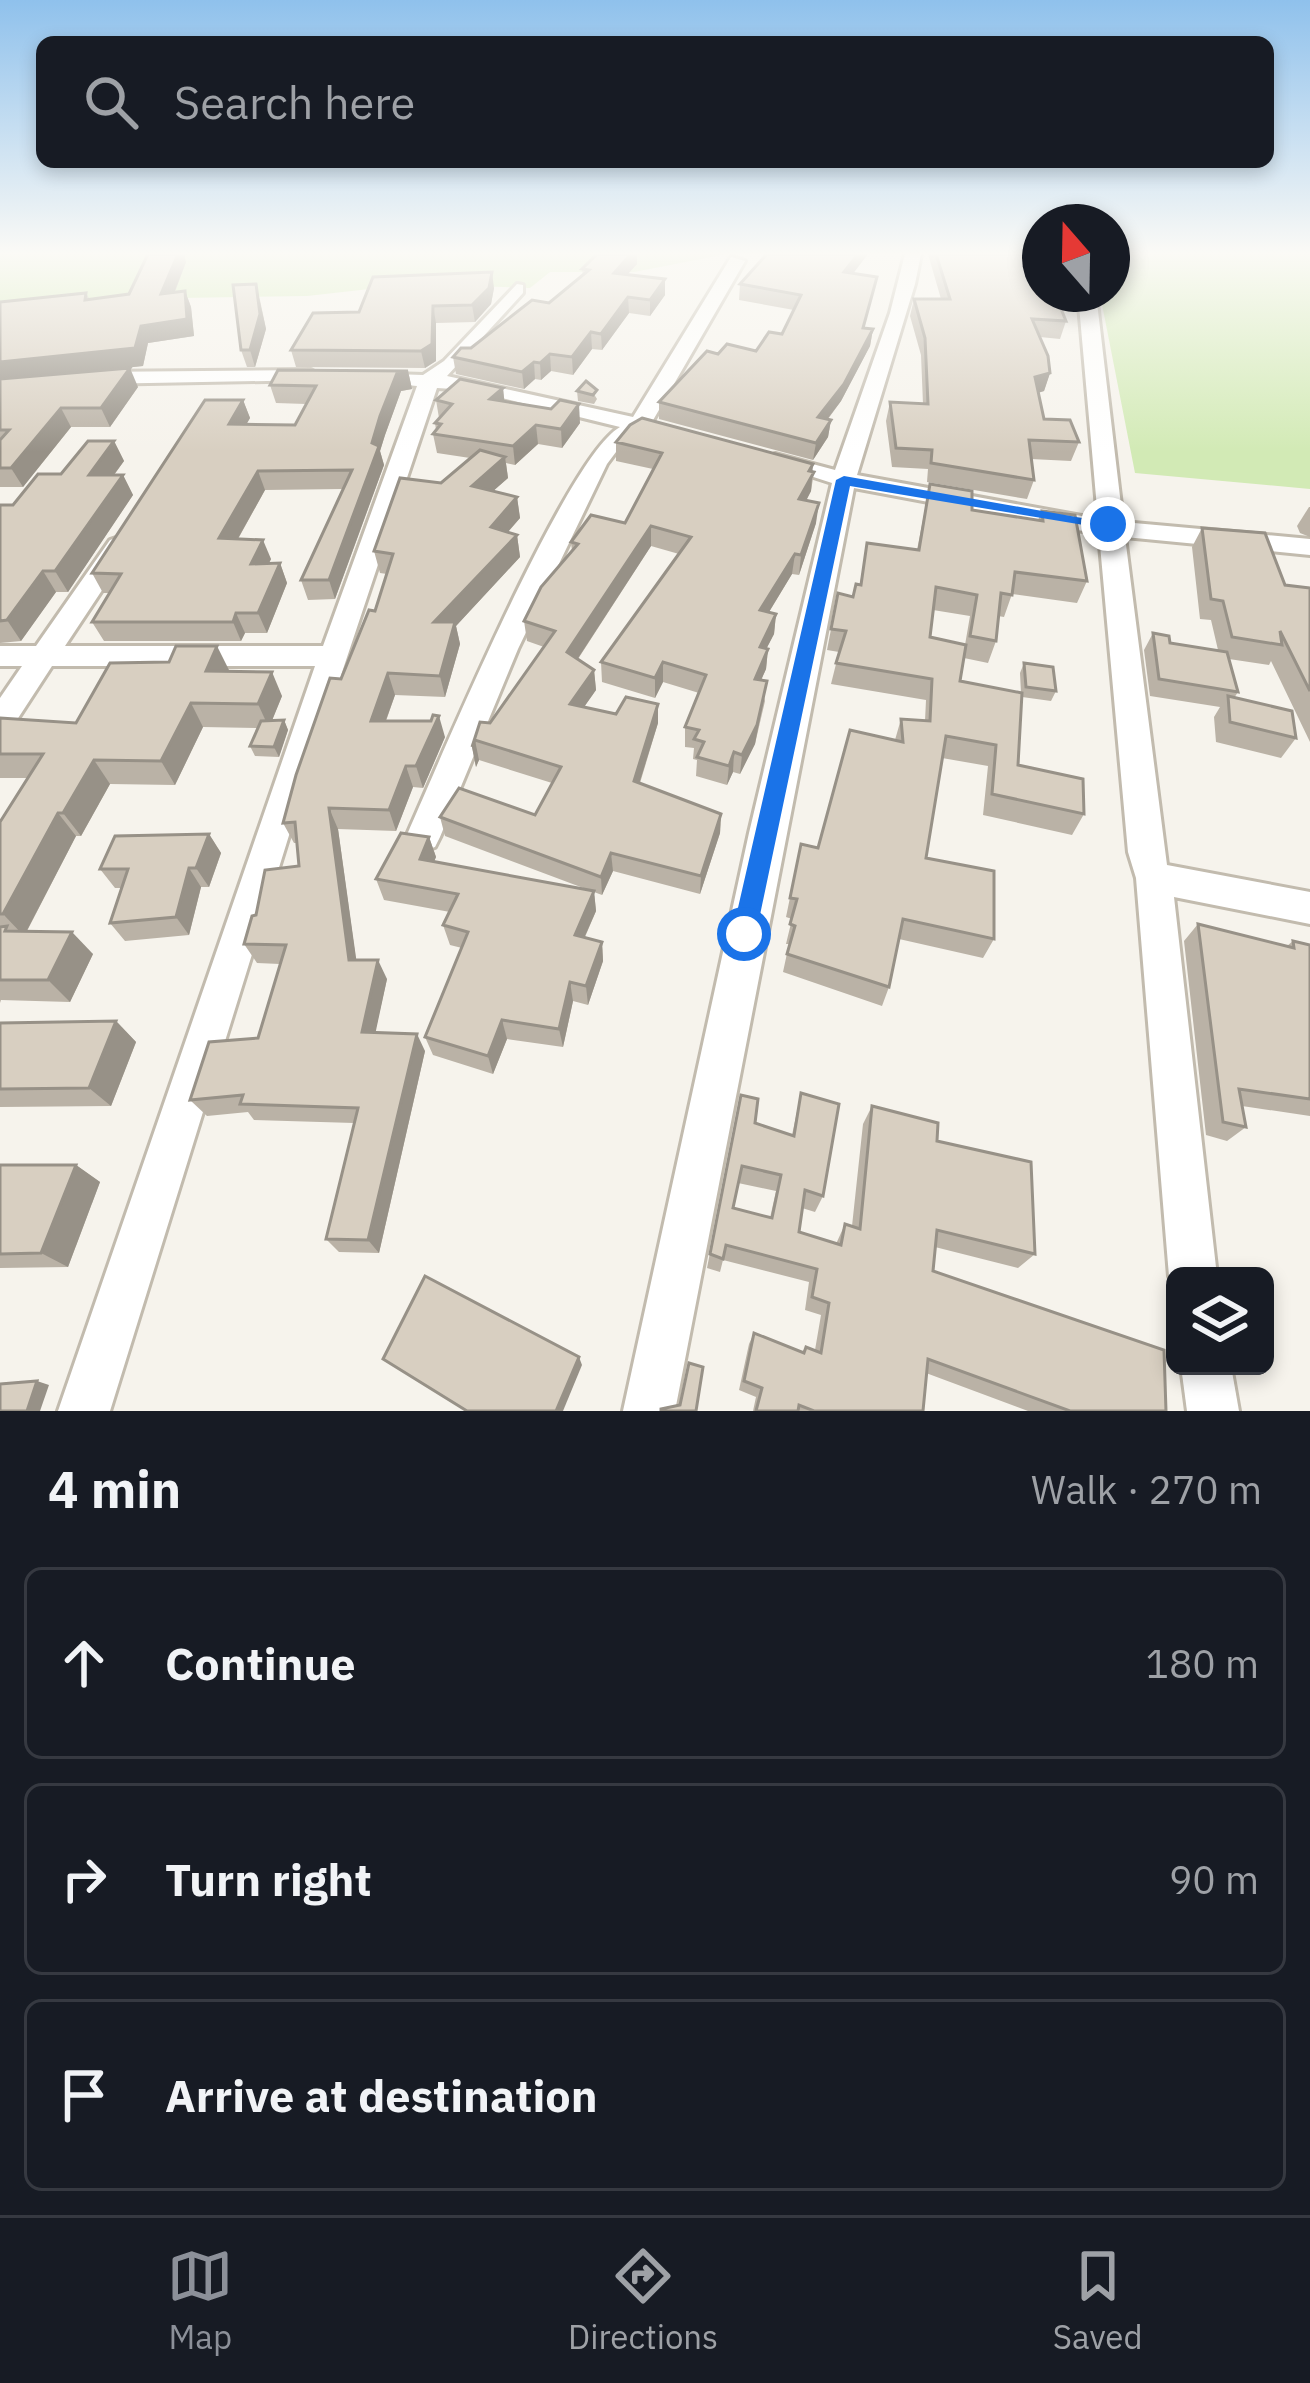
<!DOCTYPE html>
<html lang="en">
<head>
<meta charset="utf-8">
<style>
	body { margin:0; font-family:"IBM Plex Sans",sans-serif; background:#242831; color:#f1f3f6 }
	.controls { position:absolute; right:36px; bottom:36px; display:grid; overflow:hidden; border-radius:18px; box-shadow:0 6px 18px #0003 }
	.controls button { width:108px; height:108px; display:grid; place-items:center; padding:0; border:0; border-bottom:3px solid #363941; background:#171b24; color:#f1f3f6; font:60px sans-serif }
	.compass { position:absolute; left:1022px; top:204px; width:108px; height:108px; border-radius:50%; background:#171b24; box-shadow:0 6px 18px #0003; rotate:340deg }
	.stop { position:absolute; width:36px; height:36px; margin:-27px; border:9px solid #1a73e8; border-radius:50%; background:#fff }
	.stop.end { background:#1a73e8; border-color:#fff; box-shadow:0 3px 12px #0008 }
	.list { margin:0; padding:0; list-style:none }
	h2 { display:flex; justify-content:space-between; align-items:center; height:156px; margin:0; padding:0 48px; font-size:51px }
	h2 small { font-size:39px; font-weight:400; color:#9ea1a6 }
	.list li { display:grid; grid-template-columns:78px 1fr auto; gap:36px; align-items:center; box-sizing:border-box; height:192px; margin:0 24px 24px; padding:0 24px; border:3px solid #363941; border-radius:18px }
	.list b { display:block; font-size:45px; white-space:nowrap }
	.list em { font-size:39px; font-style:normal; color:#9ea1a6 }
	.icon { flex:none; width:66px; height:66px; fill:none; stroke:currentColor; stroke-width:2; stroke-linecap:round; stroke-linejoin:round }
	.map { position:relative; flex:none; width:1310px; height:1411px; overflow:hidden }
	.search { position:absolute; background:#171b24; box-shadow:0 6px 18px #0003; left:36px; right:36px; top:36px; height:132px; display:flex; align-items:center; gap:30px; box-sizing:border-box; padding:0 42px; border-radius:18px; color:#9ea1a6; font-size:45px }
	.sheet { height:804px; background:#171b24 }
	nav { display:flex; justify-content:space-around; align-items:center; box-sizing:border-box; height:168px; border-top:3px solid #363941; background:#171b24; font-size:33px; color:#9ea1a6 }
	nav a { display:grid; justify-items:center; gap:6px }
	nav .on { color:#8c9099 }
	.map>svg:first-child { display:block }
</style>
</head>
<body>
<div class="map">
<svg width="1310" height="1411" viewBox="0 0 1310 1411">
	<rect width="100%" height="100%" fill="#f6f3ec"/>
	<!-- green -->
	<g fill="#d2eab5">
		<polygon points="0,254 727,254 634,272 550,272 530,288 414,284 307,296 59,300 0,307"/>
		<polygon points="1112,254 1310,254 1310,489 1135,473 1100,294 1112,294"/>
	</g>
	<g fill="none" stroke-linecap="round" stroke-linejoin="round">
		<defs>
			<g id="street">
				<polygon points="905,254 921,254 915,284 857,475 1098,519 1078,294 1096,294 1123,522 1310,539 1310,555 1125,537 1167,865 1310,892 1310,924 1174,897 1217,1276 1175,1276 1175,1290 1169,1276 1136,878 1128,852 1099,534 854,488 675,1411 623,1411 749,833 832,483 764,461 775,454 835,470 890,313"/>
				<path d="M731 257 745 261 652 422 682 433 671 440 642 432 622 444 607 464 518 649 440 837 435 847 423 851 411 847 406 837C438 765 566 457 620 427L469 390 437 388 309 771 110 1411H58L315 666H52L11 729 0 732V698L22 666H0V646H36L110 540 119 537 132 545 65 646H323L417 386 364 381V373L423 375 444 361 517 284 523 285V293L447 376 633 417Z"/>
				<polygon points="311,370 321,376 318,380 95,384 85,378 95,372"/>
				<polygon points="1181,1366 1231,1366 1239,1411 1187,1411"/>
			</g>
		</defs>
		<!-- street casing -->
		<use href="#street" stroke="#c2bbae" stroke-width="6"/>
		<!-- street -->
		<use href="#street" fill="#fff" fill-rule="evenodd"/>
	</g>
	<!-- wall -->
	<g fill="#bab2a6" fill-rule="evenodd">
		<polygon points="767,254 868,254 853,273 877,277 864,328 873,329 870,346 841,401 828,419 831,420 828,437 813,460 659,419 659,402 718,354 756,351 782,334 794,310 739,300 740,284"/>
		<polygon points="928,254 1040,254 1040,294 1067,294 1065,298 1057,298 1066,321 1060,339 1040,337 1050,373 1044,391 1038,393 1044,419 1079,442 1071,461 1031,459 1034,480 1027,499 927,482 928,469 892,467 886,421 890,402 923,404 921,355 910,316 914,299 941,299"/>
		<polygon points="186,262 175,292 185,291 191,307 194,336 148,343 143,366 87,371 138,387 110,427 71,427 23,487 0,487 0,302 86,293 90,300 129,294"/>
		<polygon points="637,264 628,274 665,295 650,316 629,313 602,350 592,349 573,375 551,371 541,380 535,379 524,389 456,374 453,357 549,303 583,276 582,269"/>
		<polygon points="494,288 491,304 475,322 436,323 436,361 425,368 296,367 291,350 359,312"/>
		<polygon points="260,300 266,329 255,367 247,367 241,350"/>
		<polygon points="408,371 412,389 401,391 385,435 380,451 384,465 335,599 308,600 301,580 343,489 265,490 238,539 271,559 269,564 280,563 287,583 267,633 245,633 241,641 104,641 92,622 109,593 103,593 92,573 243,400 250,418 246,424 295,425 306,404 276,403 270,385"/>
		<polygon points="586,381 597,399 594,404 578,401 577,391"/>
		<polygon points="503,388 504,402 580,423 562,448 538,444 515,465 506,463 508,478 493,491 517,497 520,518 508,532 517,535 520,557 456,626 460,644 445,697 395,695 386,721 445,737 423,788 413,787 396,831 338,829 356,960 387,979 375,1032 425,1051 379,1253 339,1252 326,1239 354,1123 254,1120 248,1112 207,1116 190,1100 258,1038 280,964 257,963 244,944 256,915 299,866 297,843 294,843 283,823 341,679 375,611 387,574 380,573 374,551 441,483 470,458 437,453 433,434 436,430 435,423 439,418 436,400"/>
		<polygon points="114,441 124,461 114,475 123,475 133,495 68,592 56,592 21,641 0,643 0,505 13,505"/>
		<polygon points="616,442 814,472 811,491 806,501 816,523 799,575 792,574 769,612 776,614 774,634 766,649 768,649 766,669 761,680 765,701 755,744 740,774 733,772 727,785 696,776 697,760 693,759 694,748 685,747 685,727 699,693 663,682 655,698 602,682 601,662 679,554 651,546 578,659 594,670 596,690 584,707 616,714 658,704 658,723 640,783 721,814 720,833 700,894 613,871 602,895 594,892 596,911 585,937 602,942 603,961 588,1005 573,1001 563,1047 507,1039 493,1074 433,1055 425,1037 462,948 450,945 443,925 450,912 384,900 376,879 429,837 436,857 434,861 586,889 445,836 440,817 535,815 552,783 479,760 476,767 472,747 480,722 490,723 544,647 527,641 524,621 572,551 571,542 625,523 653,469 616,461"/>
		<path d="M930 484 972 510 1038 520 1042 511 1087 581 1077 603 1012 594 1004 617 998 616 996 641 988 663 964 658 960 681 1021 693 1020 673 1024 663 1056 691 1051 701 1022 697 1018 765 1084 814 1072 835 983 815 988 766 942 758 926 858 994 939 983 958 899 939 889 987 882 1006 783 972 789 944H786L792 919 786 917 801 844 818 848 895 740 901 719 925 721 926 700 831 684 839 652 827 650 838 593 853 597 860 584 867 543 917 550ZM933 610 970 616 965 645 930 637Z"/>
		<polygon points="1309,507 1310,507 1310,537 1300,533 1297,526"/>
		<polygon points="1202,528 1285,585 1310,588 1310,742 1271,661 1269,665 1229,659 1238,692 1234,698 1296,738 1281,758 1216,742 1214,717 1220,707 1150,696 1144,650 1153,633 1170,643 1218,650 1211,620 1200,619 1192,547"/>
		<polygon points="229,670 282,696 272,720 284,720 288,730 279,757 255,756 250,746 258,728 203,727 175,785 110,784 81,836 76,836 27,931 93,954 70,1002 1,1000 0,1003 0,822 28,778 0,778 0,718 76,723"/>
		<polygon points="209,834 221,853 209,887 201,887 189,935 125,941 110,923 121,888 115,888 100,869"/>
		<polygon points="1198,924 1287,946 1293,941 1310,945 1310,1116 1242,1106 1246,1127 1227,1141 1206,1135 1184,941"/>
		<polygon points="116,1021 136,1042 111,1106 0,1107 0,1023"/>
		<path d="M801 1093 823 1196 815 1212 802 1208 799 1232 836 1244 845 1224 852 1226 863 1124 872 1106 937 1141 1035 1254 1018 1268 935 1247 933 1271 1166 1411H1028L926 1373 923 1411H753L756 1397 739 1390 749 1344 754 1333 802 1352 806 1347 815 1350 821 1315 805 1310 809 1282 723 1260 720 1272 707 1268 741 1095 755 1123 792 1135ZM738 1183 776 1191 770 1218 733 1208Z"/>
		<polygon points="0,1165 76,1165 100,1182 68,1267 0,1268"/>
	</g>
	<!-- shaded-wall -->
	<g fill="#979187">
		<polygon points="178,254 184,254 186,262 167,311 161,294"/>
		<polygon points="631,254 637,254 637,264 615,288 614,273"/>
		<polygon points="858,254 868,254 842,288 844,272"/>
		<polygon points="492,272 494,288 491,304 475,322 472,305"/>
		<polygon points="665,279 665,295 650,316 650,300"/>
		<polygon points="256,284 266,329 255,367 250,350"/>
		<polygon points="185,291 191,307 194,336 148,343 143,366 0,381 0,362 141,326"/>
		<polygon points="628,297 629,313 602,350 601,334"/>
		<polygon points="433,306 436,323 436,361 425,368 421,351"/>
		<polygon points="873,329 870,346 841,401 816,434 818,417"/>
		<polygon points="591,332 592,349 573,375 572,357"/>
		<polygon points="550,354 551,371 541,380 540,363"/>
		<polygon points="534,362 535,379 524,389 522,372"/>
		<polygon points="130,368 138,387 110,427 101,408"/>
		<polygon points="408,371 412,389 401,391 385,435 380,451 384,465 335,599 329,580 380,416 397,373"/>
		<polygon points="1050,373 1044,391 1030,395 1035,377"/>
		<polygon points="503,388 505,407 490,399"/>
		<polygon points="243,400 250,418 236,443 229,424"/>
		<polygon points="579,404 580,423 562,448 561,429"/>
		<polygon points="61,408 71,427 23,487 11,468"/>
		<polygon points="831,420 828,437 813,460 816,443"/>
		<polygon points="536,425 538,444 515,465 513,446"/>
		<polygon points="114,441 124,461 99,495 89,475"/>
		<polygon points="505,457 508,478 475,507 472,486"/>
		<polygon points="813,464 811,491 797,518 799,499"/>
		<polygon points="258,471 265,490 227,558 219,538"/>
		<polygon points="123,475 133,495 68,592 55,571"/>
		<polygon points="517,497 520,518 494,548 491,527"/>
		<polygon points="819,503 816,523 799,575 801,555"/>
		<polygon points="651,526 651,546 569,672 567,652"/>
		<polygon points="517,535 520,557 456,626 460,644 445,697 440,676 434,622"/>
		<polygon points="263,540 271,559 258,583 251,564"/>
		<polygon points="795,554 792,574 758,630 760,610"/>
		<polygon points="280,563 287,583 267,633 258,613"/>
		<polygon points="43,571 56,592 21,641 7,620"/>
		<polygon points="236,613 245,633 241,641 233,622"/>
		<polygon points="776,614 774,634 757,667 760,647"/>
		<polygon points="217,646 229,670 218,695 206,671"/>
		<polygon points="768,649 766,669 753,698 755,679"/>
		<polygon points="663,662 663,682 655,698 655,678"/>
		<polygon points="594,670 596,690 572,724 570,704"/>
		<polygon points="272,672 282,696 269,728 258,704"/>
		<polygon points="388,673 395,695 378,742 371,721"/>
		<polygon points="767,681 755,744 740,774 742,755"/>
		<polygon points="191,703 203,727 175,785 161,761"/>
		<polygon points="658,704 658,723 634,800 634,781"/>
		<polygon points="439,716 445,737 423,788 416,766"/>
		<polygon points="284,720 288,730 279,757 274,747"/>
		<polygon points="475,740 479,760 476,767 472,747"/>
		<polygon points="734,752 733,772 727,785 729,766"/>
		<polygon points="94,760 110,784 81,836 63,813"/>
		<polygon points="406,766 413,787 396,831 389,810"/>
		<polygon points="329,808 338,829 359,979 349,960"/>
		<polygon points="58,813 76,836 24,936 3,914"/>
		<polygon points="721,814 720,833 700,894 701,876"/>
		<polygon points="209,834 221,853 209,887 196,868"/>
		<polygon points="429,837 436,857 427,879 420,859"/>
		<polygon points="611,853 613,871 602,895 601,877"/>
		<polygon points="189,868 201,887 189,935 176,917"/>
		<polygon points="594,891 596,911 577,954 575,935"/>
		<polygon points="72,932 93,954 70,1002 48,980"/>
		<polygon points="602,942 603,961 588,1005 586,986"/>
		<polygon points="378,960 387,979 372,1049 362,1032"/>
		<polygon points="570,982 573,1001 563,1047 559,1029"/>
		<polygon points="502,1020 507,1039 493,1074 488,1056"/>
		<polygon points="116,1021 136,1042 111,1106 89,1088"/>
		<polygon points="417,1034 425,1051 379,1253 368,1240"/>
		<polygon points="76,1165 100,1182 68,1267 41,1253"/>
		<polygon points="579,1357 582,1365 563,1411 556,1411"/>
		<polygon points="37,1381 49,1385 40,1411 27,1411"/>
	</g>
	<!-- building -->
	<g fill="#d8cfc1" stroke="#979187" stroke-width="3" fill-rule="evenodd">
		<polygon points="148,254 178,254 161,294 185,291 187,319 141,326 135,348 0,362 0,302 86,293 85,300 129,294"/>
		<polygon points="597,254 631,254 614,273 665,279 650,300 628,297 601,334 591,332 572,357 550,354 540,363 534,362 522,372 453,357 461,348 471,348 532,300 549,303 589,270 582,269"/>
		<polygon points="767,254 858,254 844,272 877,277 863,328 873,329 844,384 818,417 831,420 816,443 659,402 707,351 718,354 727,344 756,351 769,332 782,334 801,295 740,284"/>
		<polygon points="936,254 1040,254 1040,294 1055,294 1066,321 1032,319 1048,356 1050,373 1035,377 1044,419 1070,420 1079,442 1029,440 1034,480 931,463 932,450 896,448 890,402 928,404 925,338 914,299 950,299"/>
		<polygon points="492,272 489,288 472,305 433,306 432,344 421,351 291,350 313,313 359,312 373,277"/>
		<polygon points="256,284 260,314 250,350 241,350 233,285"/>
		<polygon points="130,368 101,408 61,408 11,468 0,468 0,440 9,430 0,430 0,379"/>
		<polygon points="278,370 408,371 397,373 380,416 372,443 379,446 329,580 301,580 352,470 258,471 219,538 263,540 251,564 280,563 258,613 236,613 233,622 92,622 121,574 92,573 205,400 243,400 229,424 295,425 316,386 270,385"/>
		<polygon points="460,379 503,388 490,399 551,409 560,400 579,404 561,429 536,425 513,446 433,434 441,424 435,423 452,404 436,400"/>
		<polygon points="586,381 597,390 593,395 577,391"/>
		<polygon points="642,418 813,464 809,471 814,472 799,499 819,503 801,555 795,554 760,610 776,614 760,647 768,649 755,679 767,681 757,725 742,755 734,752 729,766 697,757 704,742 694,739 699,730 685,727 706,675 663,662 655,678 601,662 691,537 651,526 567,652 594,670 570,704 616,714 626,697 658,704 634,781 721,814 701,876 611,853 601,877 440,817 459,788 535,815 561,767 475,740 472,747 480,722 490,723 555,631 524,621 541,587 578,544 571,542 591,515 625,523 662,453 616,442 630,425"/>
		<polygon points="88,441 114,441 89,475 123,475 55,571 43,571 7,620 0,621 0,505 13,505 38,474 61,474"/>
		<polygon points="480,450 505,457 472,486 517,497 491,527 517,535 434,622 455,622 440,676 388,673 371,721 431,721 433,715 439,716 416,766 406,766 389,810 329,808 349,960 378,960 362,1032 417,1034 368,1240 326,1239 358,1108 240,1104 243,1095 190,1100 209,1042 258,1038 286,945 244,944 252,916 256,915 265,870 299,866 295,822 283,823 296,775 330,678 341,679 369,610 375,611 393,554 374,551 400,478 441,483"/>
		<polygon points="930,484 972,491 972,510 1043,521 1042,511 1075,515 1087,581 1015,572 1012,595 1001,593 996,641 970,636 977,595 936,587 930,637 966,645 960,681 1022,693 1018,765 1083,779 1084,814 992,794 996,745 946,736 926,858 994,871 994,939 903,919 889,987 787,954 795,926 790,924 797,899 790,898 801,844 818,848 850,730 903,742 901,719 930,721 932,679 836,663 846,631 831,629 838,593 853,597 856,584 861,585 867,543 919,550"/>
		<polygon points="1202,528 1265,533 1285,585 1310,588 1310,691 1280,631 1282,645 1232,637 1223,601 1211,599"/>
		<polygon points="1153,633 1169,636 1170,643 1227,652 1238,692 1159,679"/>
		<polygon points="176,646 217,646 206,671 272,672 258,704 191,703 161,761 94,760 63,813 58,813 3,914 0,914 0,822 43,754 0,754 0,718 76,723 110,663 169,662"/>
		<polygon points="1024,663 1053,667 1056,691 1026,687"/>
		<polygon points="1228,696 1292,711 1296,738 1230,722"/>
		<polygon points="284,720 274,747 250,746 261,721"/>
		<polygon points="401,833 429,837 420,859 594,891 575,935 602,942 586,986 570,982 559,1029 502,1020 488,1056 425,1037 468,932 443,925 458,894 376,879"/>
		<polygon points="209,834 196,868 189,868 176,917 110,923 128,869 100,869 115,836"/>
		<polygon points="1198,924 1294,948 1293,941 1310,945 1310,1099 1239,1089 1246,1127 1223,1122"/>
		<polygon points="7,926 5,931 72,932 48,980 0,980 0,927"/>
		<polygon points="116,1021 89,1088 0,1089 0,1023"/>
		<path d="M801 1093 839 1104 823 1196 805 1190 799 1232 841 1245 845 1224 860 1229 872 1106 938 1123 937 1141 1031 1162 1035 1254 937 1230 933 1271 1164 1350 1166 1411H1070L928 1359 923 1411H814L799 1405 798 1411H756L762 1388 744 1381 754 1333 804 1353 806 1347 821 1353 829 1303 812 1297 817 1269 726 1245 723 1259 710 1254 741 1095 758 1099 755 1123 794 1136ZM742 1166 781 1175 772 1218 733 1208Z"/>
		<polygon points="0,1165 76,1165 41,1253 0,1254"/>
		<polygon points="425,1276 579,1357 556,1411 467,1411 383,1359"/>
		<polygon points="689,1363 703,1367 696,1411 661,1411 661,1409 680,1405"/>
		<polygon points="37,1381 27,1411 0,1411 0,1384"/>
	</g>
	<!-- sky -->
	<linearGradient id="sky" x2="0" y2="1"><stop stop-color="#8fc1ec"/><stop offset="0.56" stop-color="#fbfaf6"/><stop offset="1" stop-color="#fbfaf6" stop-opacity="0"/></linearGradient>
	<rect width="1310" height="452" fill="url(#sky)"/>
	<!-- route -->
	<polygon fill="#1a73e8" points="844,476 1116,524 1108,529 850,486 756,934 744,944 732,934 836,480"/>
</svg>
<div class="controls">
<button><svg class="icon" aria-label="layers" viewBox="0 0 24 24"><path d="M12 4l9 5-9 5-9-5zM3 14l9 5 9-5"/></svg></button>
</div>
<svg class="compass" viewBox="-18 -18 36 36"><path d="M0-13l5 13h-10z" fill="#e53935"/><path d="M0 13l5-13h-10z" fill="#9ea1a6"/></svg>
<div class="stop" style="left:744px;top:934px"></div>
<div class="stop end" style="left:1108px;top:524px"></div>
<div class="search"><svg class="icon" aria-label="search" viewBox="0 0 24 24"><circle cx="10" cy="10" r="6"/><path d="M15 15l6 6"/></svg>Search here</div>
</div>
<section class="sheet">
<h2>4 min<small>Walk · 270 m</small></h2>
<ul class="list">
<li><svg class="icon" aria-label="ahead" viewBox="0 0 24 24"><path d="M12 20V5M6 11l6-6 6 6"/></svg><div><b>Continue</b></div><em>180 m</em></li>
<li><svg class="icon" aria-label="right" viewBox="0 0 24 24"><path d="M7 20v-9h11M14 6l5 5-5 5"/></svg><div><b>Turn right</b></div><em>90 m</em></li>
<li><svg class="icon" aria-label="arrive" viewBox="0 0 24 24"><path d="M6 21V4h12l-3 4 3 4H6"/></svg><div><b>Arrive at destination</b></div></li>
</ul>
</section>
<nav>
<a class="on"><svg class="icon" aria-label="map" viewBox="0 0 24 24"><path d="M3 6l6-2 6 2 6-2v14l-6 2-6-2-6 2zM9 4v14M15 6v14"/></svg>Map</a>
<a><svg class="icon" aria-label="directions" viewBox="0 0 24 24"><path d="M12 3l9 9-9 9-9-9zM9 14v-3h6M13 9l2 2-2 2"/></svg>Directions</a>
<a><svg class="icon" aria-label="saved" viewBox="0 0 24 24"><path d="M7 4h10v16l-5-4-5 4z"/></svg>Saved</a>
</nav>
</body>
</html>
